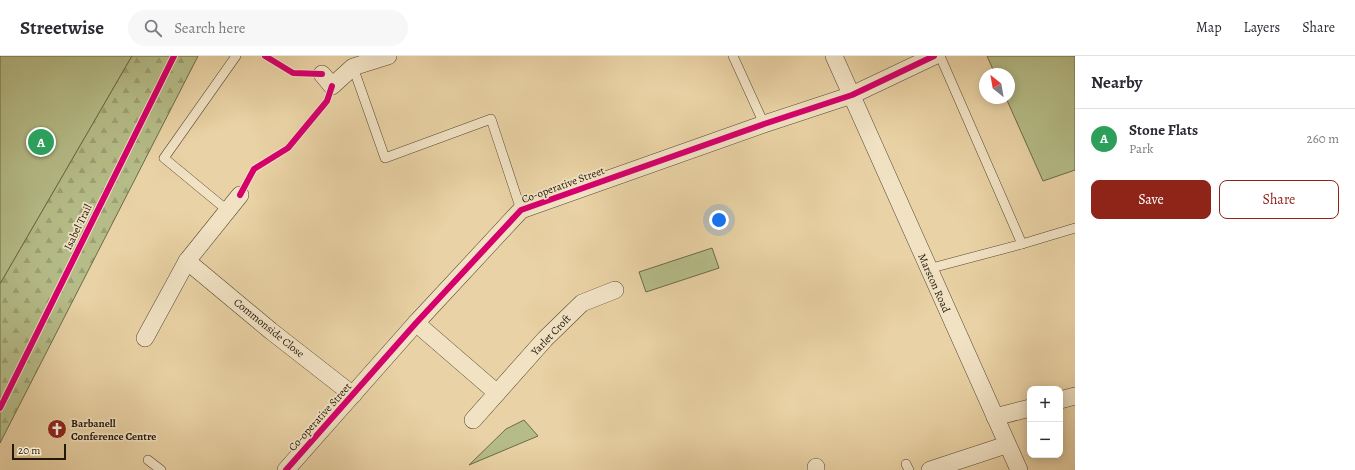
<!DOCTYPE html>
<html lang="en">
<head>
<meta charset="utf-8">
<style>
	body { margin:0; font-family:Alegreya,serif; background:#f7f7f7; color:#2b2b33 }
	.controls { position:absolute; right:12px; bottom:12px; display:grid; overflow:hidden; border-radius:8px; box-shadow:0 2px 10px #0003 }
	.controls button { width:36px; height:36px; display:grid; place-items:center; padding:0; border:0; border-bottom:1px solid #e1e1e2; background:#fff; color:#2b2b33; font:20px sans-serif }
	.compass { position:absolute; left:979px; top:12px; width:36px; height:36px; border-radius:50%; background:#fff; box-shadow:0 2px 10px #0003; rotate:329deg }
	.scale { position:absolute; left:12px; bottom:10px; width:54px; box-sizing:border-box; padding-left:4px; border:2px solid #241809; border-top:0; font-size:11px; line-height:14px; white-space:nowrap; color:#241809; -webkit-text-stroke:3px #f1e2c4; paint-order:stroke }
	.you { position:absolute; left:719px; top:164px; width:14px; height:14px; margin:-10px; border:3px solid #fff; border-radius:50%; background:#1a73e8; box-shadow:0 0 0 6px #1a73e833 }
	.badge { display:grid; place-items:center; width:26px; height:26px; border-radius:50%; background:#8f2418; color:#fff; font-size:13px; font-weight:700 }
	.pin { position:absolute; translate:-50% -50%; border:2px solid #fff; box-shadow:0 1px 4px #0006 }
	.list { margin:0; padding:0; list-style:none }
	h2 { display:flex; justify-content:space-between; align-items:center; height:52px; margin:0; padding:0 16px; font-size:17px }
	h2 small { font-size:13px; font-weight:400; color:#7c7c81 }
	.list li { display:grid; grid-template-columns:26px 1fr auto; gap:12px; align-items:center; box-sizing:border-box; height:60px; padding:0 16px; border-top:1px solid #e1e1e2 }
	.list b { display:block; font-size:15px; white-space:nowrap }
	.list p { margin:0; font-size:13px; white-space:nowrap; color:#7c7c81 }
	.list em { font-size:13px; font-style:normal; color:#7c7c81 }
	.actions { display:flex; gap:8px; padding:12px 16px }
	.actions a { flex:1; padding:9px 0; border:1px solid #8f2418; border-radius:8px; text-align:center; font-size:14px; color:#8f2418 }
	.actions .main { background:#8f2418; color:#fff }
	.icon { flex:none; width:22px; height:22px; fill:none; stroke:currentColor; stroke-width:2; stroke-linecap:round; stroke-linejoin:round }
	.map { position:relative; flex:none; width:1075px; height:414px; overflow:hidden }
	header { display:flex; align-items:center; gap:24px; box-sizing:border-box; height:56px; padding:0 20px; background:#fff; border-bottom:1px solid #e1e1e2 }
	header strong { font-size:19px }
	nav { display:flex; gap:22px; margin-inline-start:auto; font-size:14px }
	.search { width:280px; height:36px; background:#f7f7f7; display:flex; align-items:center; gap:10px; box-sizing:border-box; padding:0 14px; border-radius:22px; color:#7c7c81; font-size:15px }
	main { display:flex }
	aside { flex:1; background:#fff }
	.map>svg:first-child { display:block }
</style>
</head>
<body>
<header>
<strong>Streetwise</strong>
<div class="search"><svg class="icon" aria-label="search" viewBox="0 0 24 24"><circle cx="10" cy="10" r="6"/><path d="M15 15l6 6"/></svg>Search here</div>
<nav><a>Map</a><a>Layers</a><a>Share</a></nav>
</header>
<main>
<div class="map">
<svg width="1075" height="414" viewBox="0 0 1075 414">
	<defs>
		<pattern id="forest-firs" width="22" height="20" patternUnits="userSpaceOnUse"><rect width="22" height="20" fill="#b5bc87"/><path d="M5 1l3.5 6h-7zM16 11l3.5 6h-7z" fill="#9ca173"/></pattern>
	</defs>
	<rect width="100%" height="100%" fill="#e9d2a5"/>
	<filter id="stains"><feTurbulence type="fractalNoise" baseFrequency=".005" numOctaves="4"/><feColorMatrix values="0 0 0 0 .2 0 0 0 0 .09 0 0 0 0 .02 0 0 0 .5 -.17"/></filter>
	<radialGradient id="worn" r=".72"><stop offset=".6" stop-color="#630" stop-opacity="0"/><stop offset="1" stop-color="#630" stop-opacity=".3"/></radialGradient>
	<!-- green -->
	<g fill="#b5bc87" stroke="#6c6a48">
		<polygon points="0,0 132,0 0,228"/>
		<polygon points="987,0 1075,0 1075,114 1043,125 1006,42 1009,42 1009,18 995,18"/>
		<polygon points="712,192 719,212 646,236 639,216"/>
		<polygon points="524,364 538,380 469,409 506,373"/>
	</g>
	<!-- forest -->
	<polygon fill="url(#forest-firs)" stroke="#6c6a48" points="132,0 198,0 0,387 0,228"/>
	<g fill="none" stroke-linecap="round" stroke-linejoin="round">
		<defs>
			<g id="service">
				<polyline points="733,0 764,68"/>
				<polyline points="353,11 385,102 491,63 521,154"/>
				<polyline points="227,154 164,102 236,0"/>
				<polyline points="1022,188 1075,172"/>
				<polyline points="928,213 1022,188 940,0"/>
				<polyline points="148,404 161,414"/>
				<polyline points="906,408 909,414"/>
			</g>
			<g id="minor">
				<polyline points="834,0 1019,414"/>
				<polyline points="322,18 332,30 353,11 388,0"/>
				<polyline points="187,205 271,275 353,339"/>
				<polyline points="416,267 497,337"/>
				<polyline points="145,282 187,205 240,139"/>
				<polyline points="1060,344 1075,340"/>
				<polyline points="995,361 1030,352"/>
				<polyline points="473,364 545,283 582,247 615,234"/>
				<polyline points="816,411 816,414"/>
				<polyline points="286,414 416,267 521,154 764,68 852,39 934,0"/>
				<polyline points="930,414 1006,389"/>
			</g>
		</defs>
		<!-- service casing -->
		<use href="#service" stroke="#554630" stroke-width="10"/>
		<!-- minor casing -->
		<use href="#minor" stroke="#554630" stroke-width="18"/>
		<!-- service -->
		<use href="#service" stroke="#f1e2c4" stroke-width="9"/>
		<!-- minor -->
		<use href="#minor" stroke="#f1e2c4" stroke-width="17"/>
		<defs>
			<g id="cycleway">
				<polyline points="265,0 293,17 322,18"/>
				<polyline points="240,139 254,113 288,92 327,45 332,30"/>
				<polyline points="0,352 174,0"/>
				<polyline points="286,414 416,267 521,154 764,68 852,39 934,0"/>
			</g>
		</defs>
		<!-- cycleway casing -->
		<use href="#cycleway" stroke="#f1e2c4" stroke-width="8"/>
		<!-- cycleway -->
		<use href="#cycleway" stroke="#d6006c" stroke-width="6"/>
	</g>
	<!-- icons -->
	<defs>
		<symbol id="church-disc" viewBox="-11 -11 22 22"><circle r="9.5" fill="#8f2418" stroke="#f1e2c4"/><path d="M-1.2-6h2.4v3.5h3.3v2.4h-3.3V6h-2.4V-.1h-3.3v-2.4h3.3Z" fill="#fff"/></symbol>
	</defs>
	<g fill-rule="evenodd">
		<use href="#church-disc" x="46" y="362" width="22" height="22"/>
	</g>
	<g text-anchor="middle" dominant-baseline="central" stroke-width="3.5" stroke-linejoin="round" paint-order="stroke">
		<!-- street labels -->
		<g font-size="11" fill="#241809" stroke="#f1e2c4">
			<text transform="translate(563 129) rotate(-20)">Co-operative Street</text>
			<text transform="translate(78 171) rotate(-64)">Isabel Trail</text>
			<text transform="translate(934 227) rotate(66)">Marston Road</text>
			<text transform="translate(269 272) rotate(39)">Commonside Close</text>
			<text transform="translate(551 279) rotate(-46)">Yarlet Croft</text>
			<text transform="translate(320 361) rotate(-48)">Co-operative Street</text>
		</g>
		<!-- poi labels -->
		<g font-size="11" font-weight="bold" fill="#241809" stroke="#f1e2c4" text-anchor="start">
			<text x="71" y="367">Barbanell<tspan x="71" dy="13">Conference Centre</tspan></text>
		</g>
	</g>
	<rect width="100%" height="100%" filter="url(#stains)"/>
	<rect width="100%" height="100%" fill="url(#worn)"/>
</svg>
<div class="controls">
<button>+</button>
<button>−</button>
</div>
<svg class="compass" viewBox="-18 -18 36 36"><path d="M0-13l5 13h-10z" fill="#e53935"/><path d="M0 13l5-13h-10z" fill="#7c7c81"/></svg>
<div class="scale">20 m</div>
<div class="you"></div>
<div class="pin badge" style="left:41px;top:86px;background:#2e9e5b">A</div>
</div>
<aside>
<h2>Nearby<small></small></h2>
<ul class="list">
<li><span class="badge" style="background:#2e9e5b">A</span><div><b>Stone Flats</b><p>Park</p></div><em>260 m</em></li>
</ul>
<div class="actions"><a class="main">Save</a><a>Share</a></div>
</aside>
</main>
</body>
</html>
